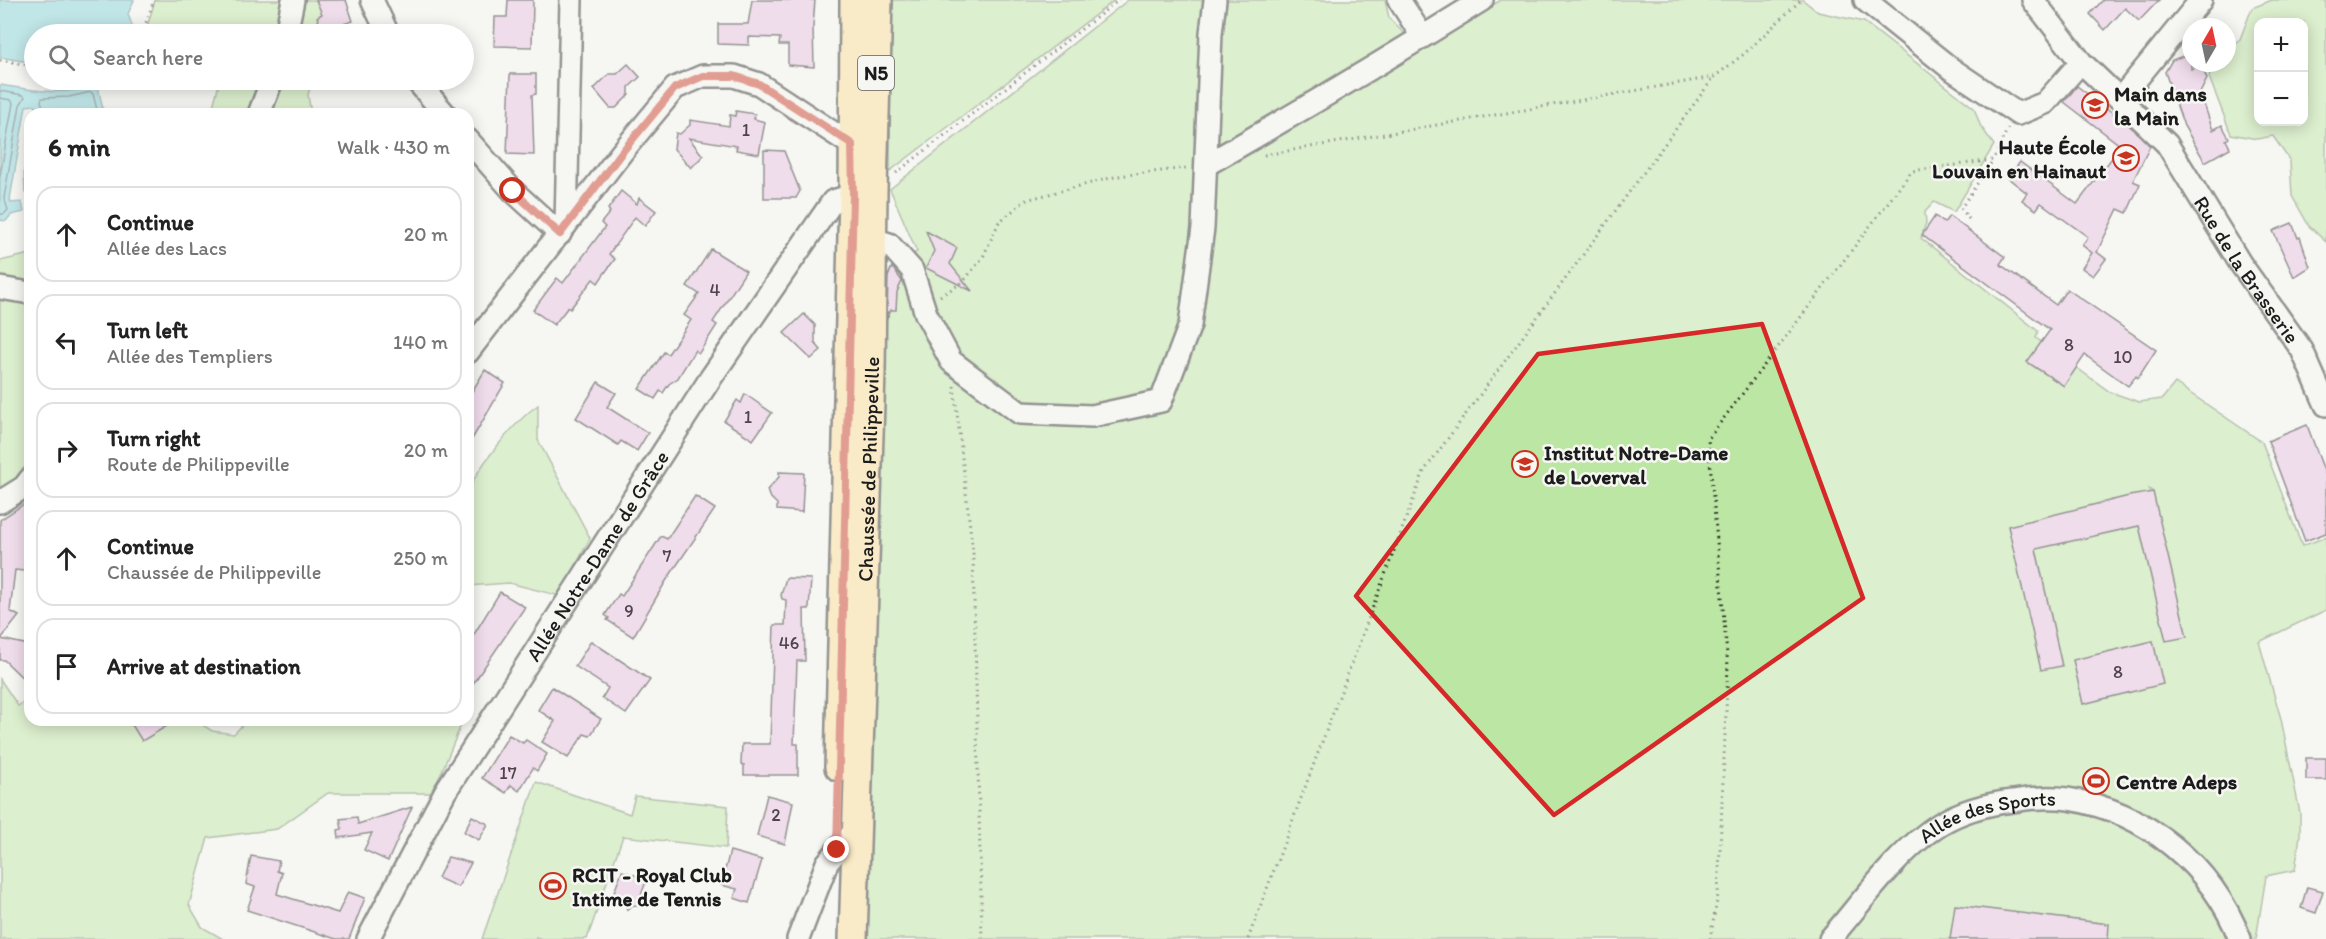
<!DOCTYPE html>
<html lang="en">
<head>
<meta charset="utf-8">
<style>
	body { margin:0; font-family:Itim,sans-serif; background:#f2f2f2; color:#222 }
	.controls { position:absolute; right:18px; top:18px; display:grid; overflow:hidden; border-radius:12px; box-shadow:0 3px 15px #0003 }
	.controls button { width:54px; height:54px; display:grid; place-items:center; padding:0; border:0; border-bottom:2px solid #e0e0e0; background:#fff; color:#222; font:30px sans-serif }
	.compass { position:absolute; left:2182px; top:18px; width:54px; height:54px; border-radius:50%; background:#fff; box-shadow:0 3px 15px #0003; rotate:9deg }
	.stop { position:absolute; width:18px; height:18px; margin:-14px; border:4px solid #c8321e; border-radius:50%; background:#fff }
	.stop.end { background:#c8321e; border-color:#fff; box-shadow:0 2px 6px #0008 }
	.list { margin:0; padding:0; list-style:none }
	h2 { display:flex; justify-content:space-between; align-items:center; height:78px; margin:0; padding:0 24px; font-size:26px }
	h2 small { font-size:20px; font-weight:400; color:#767676 }
	.list li { display:grid; grid-template-columns:39px 1fr auto; gap:18px; align-items:center; box-sizing:border-box; height:96px; margin:0 12px 12px; padding:0 12px; border:2px solid #e0e0e0; border-radius:18px }
	.list b { display:block; font-size:22px; white-space:nowrap }
	.list p { margin:0; font-size:20px; white-space:nowrap; color:#767676 }
	.list em { font-size:20px; font-style:normal; color:#767676 }
	.icon { flex:none; width:33px; height:33px; fill:none; stroke:currentColor; stroke-width:2; stroke-linecap:round; stroke-linejoin:round }
	.map { position:relative; flex:none; width:2326px; height:939px; overflow:hidden }
	.search { position:absolute; background:#fff; box-shadow:0 3px 15px #0003; left:24px; top:24px; width:450px; height:66px; display:flex; align-items:center; gap:15px; box-sizing:border-box; padding:0 21px; border-radius:33px; color:#767676; font-size:22px }
	.panel { position:absolute; background:#fff; box-shadow:0 3px 15px #0003; left:24px; top:108px; width:450px; height:618px; border-radius:18px }
	.map>svg:first-child { display:block }
</style>
</head>
<body>
<div class="map">
<svg width="2326" height="939" viewBox="0 0 2326 939">
	<rect width="100%" height="100%" fill="#f6f6f2"/>
	<filter id="ink" filterUnits="userSpaceOnUse"><feTurbulence type="fractalNoise" baseFrequency=".0167" numOctaves="2"/><feDisplacementMap in="SourceGraphic" scale="12" xChannelSelector="R" yChannelSelector="G"/><feConvolveMatrix kernelMatrix="1 2 1 2 8 2 1 2 1" color-interpolation-filters="sRGB"/></filter>
	<g filter="url(#ink)">
		<!-- green -->
		<g fill="#bce6a3" stroke="#6c8160" stroke-width="1.5" fill-rule="evenodd">
			<polygon points="155,0 336,0 339,24 332,34 145,34"/>
			<polygon points="891,0 1115,0 890,171"/>
			<path d="M1128 0H1385L1389 18 1415 45 1441 36 1501 0H1803L1818 12 1864 22 1974 108 1980 125 1994 145 1954 212 1934 202 1925 212 1926 223 1921 238 2038 331 2036 338 2110 392 2139 402 2162 399 2175 383 2262 442 2302 546 2326 537V610L2259 642 2281 719 2300 813V836L2295 870 2266 876 2256 939H868L884 286 892 266 917 252 890 189ZM2149 489 2152 491 2173 581H2172Z"/>
			<path d="M2272 0H2326V242L2309 226 2292 196 2290 161 2273 136 2257 139 2231 134 2209 77 2214 63H2227V49L2240 39 2252 8ZM2258 22H2304V122H2258Z"/>
			<polygon points="220,80 312,80 308,95 311,114 211,114"/>
			<polygon points="30,254 30,495 0,502 0,261"/>
			<path d="M538 405V440L590 538 560 596 509 583 468 586C468 556 465 525 468 496 471 472 518 419 538 405Z"/>
			<polygon points="0,679 18,706 30,699 30,720 195,720 212,731 234,734 247,720 463,720 433,793 328,793 277,829 208,838 189,905 202,927 223,939 0,939"/>
			<polygon points="536,782 630,814 635,796 728,806 726,848 623,836 587,939 542,939 536,937 535,939 482,939"/>
		</g>
		<!-- water -->
		<g fill="#82d3dc" stroke="#598a8f" stroke-width="1.5">
			<polygon points="0,0 134,0 128,14 135,34 34,34 34,63 0,57"/>
			<path d="M97 82 104 114H39L35 105 26 106 10 199 11 203 22 202 24 212 11 215 6 221 0 220V85C33 90 66 98 97 82Z"/>
			<polygon points="30,146 30,193 25,193 24,171"/>
		</g>
		<g fill="none" stroke-linecap="round" stroke-linejoin="round">
			<!-- shore -->
			<g stroke="#456569" stroke-width="1.5">
				<polyline points="0,91 23,95 25,97 20,105 4,198 8,210 4,214 0,214"/>
				<polyline points="0,98 11,100 13,103 0,176"/>
				<polyline points="45,114 41,101 42,98 69,97 91,92 93,94 98,114"/>
			</g>
		</g>
		<!-- building -->
		<g fill="#e9bee4" stroke="#1c1c1c" stroke-width="1.5">
			<polygon points="316,0 346,0 353,21 322,31 317,17 322,14"/>
			<polygon points="508,0 533,0 532,47 494,46 495,17 507,17"/>
			<polygon points="752,0 815,0 813,27 814,67 788,65 788,45 779,45 780,38 749,37 749,45 718,44 718,24 748,24"/>
			<polygon points="2103,0 2159,0 2139,21 2125,8 2105,30 2090,14"/>
			<polygon points="2191,53 2191,69 2201,65 2207,79 2200,93 2213,130 2222,125 2229,138 2226,140 2230,148 2205,162 2184,126 2165,72 2172,60"/>
			<polygon points="628,64 640,77 629,87 629,95 616,108 610,108 594,89 609,74 617,74"/>
			<polygon points="510,74 536,74 536,94 532,95 534,155 507,154"/>
			<polygon points="2077,86 2130,126 2150,146 2133,181 2140,184 2127,213 2118,209 2097,252 2106,259 2093,276 2082,268 2092,253 2082,245 2088,237 2041,203 2036,210 2022,200 2027,193 2008,178 2020,162 2077,204 2121,146 2064,102"/>
			<polygon points="736,111 755,114 754,119 765,122 759,154 736,150 737,146 689,138 703,156 691,168 674,149 676,133 680,134 690,125 690,120 729,126 730,115 735,116"/>
			<polygon points="764,150 784,151 800,191 796,198 764,198"/>
			<polygon points="621,191 637,204 639,198 656,211 645,226 635,217 609,254 615,259 604,274 598,283 593,279 570,309 568,307 554,325 533,310 557,278 563,283 605,227 601,223 610,212 608,209"/>
			<polygon points="1935,216 1944,223 1949,216 2005,257 2000,264 2056,305 2067,289 2156,350 2138,378 2136,376 2128,386 2085,355 2064,386 2027,362 2050,330 1922,235"/>
			<polygon points="2292,223 2298,238 2300,237 2310,267 2294,277 2273,231"/>
			<polygon points="926,231 957,248 950,264 972,291 926,268 934,251"/>
			<polygon points="711,249 746,271 713,322 717,325 699,353 695,350 678,378 669,384 663,393 660,391 655,399 639,389 664,352 668,354 691,320 684,315 699,294 687,286"/>
			<polygon points="892,267 902,281 897,292 896,310 891,310 887,318 888,277"/>
			<polygon points="804,314 815,325 815,343 821,350 811,359 784,333"/>
			<polygon points="485,370 505,383 468,446 468,398"/>
			<polygon points="598,382 616,393 607,407 648,433 637,451 621,441 618,445 576,418"/>
			<polygon points="745,394 772,413 753,440 724,421 737,400 741,403"/>
			<polygon points="2307,425 2326,476 2326,533 2305,541 2268,441"/>
			<polygon points="779,472 804,473 802,512 777,510 777,504 769,496 767,490 779,477"/>
			<polygon points="2153,492 2187,637 2166,641 2139,526 2036,549 2062,666 2041,670 2008,526 2129,496"/>
			<polygon points="695,496 715,509 666,581 633,637 607,620 609,618 605,615 619,594 622,596 661,536 667,539"/>
			<polygon points="30,500 30,560 24,571 15,570 10,611 19,616 1,639 24,644 30,653 30,685 4,660 0,660 0,520"/>
			<polygon points="786,578 811,579 809,609 804,609 805,661 797,661 794,744 798,744 798,775 744,775 744,765 741,764 742,744 770,744 774,625 785,625 786,600 782,599 781,595"/>
			<polygon points="500,592 525,607 468,691 468,632 473,636"/>
			<polygon points="591,641 650,680 626,714 602,698 608,688 575,666"/>
			<polygon points="2153,641 2163,684 2083,704 2073,660"/>
			<polygon points="552,687 601,719 590,736 584,734 568,758 542,742 555,721 538,710"/>
			<polygon points="129,720 177,720 142,741"/>
			<polygon points="509,735 523,743 526,740 547,754 537,771 533,768 519,791 511,785 506,793 482,778"/>
			<rect x="2306" y="758" width="20" height="22"/>
			<polygon points="767,795 793,802 785,844 757,836"/>
			<polygon points="412,807 388,861 364,850 372,833 339,838 338,830 342,829 340,819 357,817 358,824"/>
			<polygon points="472,816 488,824 479,840 464,832"/>
			<polygon points="730,851 762,860 749,903 734,898 737,889 721,885"/>
			<polygon points="251,856 279,861 277,871 282,873 277,894 338,913 348,892 365,898 349,939 336,939 247,910 255,887 246,884"/>
			<polygon points="448,857 471,863 458,887 438,878"/>
			<polygon points="622,871 647,879 637,906 633,905 627,910 625,902 614,898 613,895"/>
			<polygon points="2307,887 2323,891 2316,913 2301,908"/>
			<polygon points="1955,905 2109,924 2108,939 1950,939"/>
		</g>
		<g fill="none" stroke-linecap="round" stroke-linejoin="round">
			<defs>
				<g id="minor">
					<polyline points="372,0 388,34"/>
					<polyline points="1399,0 1422,36"/>
					<polyline points="1865,0 1950,68 2018,114 2045,103 2081,62"/>
					<path id="s1" d="M2033 0 2081 62 2167 144 2240 263 2302 350 2326 405"/>
					<polyline points="286,34 293,0"/>
					<polyline points="416,80 445,114"/>
					<polyline points="2121,98 2201,0"/>
					<polyline points="259,114 272,80"/>
					<polyline points="468,140 513,191 560,234"/>
					<path d="M1206 165C1299 112 1391 57 1482 0"/>
					<polyline points="566,225 571,0"/>
					<polyline points="873,239 889,244 912,270 926,314 951,361 1020,413 1092,416 1161,401 1190,325 1203,228 1211,33 1215,0"/>
					<polyline points="0,288 30,293"/>
					<polyline points="468,352 622,152 675,88 703,76 734,76 759,84 852,145"/>
					<polyline points="0,502 24,487 30,479"/>
					<path id="s2" d="M368 939 445 792 710 379 833 201 853 195"/>
					<polyline points="798,939 827,863 855,830"/>
					<path id="s3" d="M1830 939C1861 903 1900 849 1940 824 1963 810 1987 804 2013 801 2031 798 2049 796 2068 799 2146 811 2212 866 2240 939"/>
				</g>
				<g id="major">
					<polyline points="839,767 853,195 854,0"/>
					<path id="s4" d="M853 939 871 372 873 191 878 0"/>
				</g>
			</defs>
			<!-- minor casing -->
			<use href="#minor" stroke="#1c1c1c" stroke-width="26"/>
			<!-- major casing -->
			<use href="#major" stroke="#1c1c1c" stroke-width="32"/>
			<!-- path -->
			<g stroke="#1c1c1c" stroke-width="3" stroke-dasharray="1.5 4.5" stroke-linecap="butt">
				<polyline points="142,34 154,0"/>
				<polyline points="0,60 34,66"/>
				<polyline points="1264,155 1714,77 1744,54 1801,0"/>
				<polyline points="896,173 1119,0"/>
				<polyline points="1969,219 1961,208 1993,160"/>
				<polyline points="940,296 963,282 983,257 999,222 1026,200 1118,176 1187,168"/>
				<polyline points="954,386 973,554 982,939"/>
				<polyline points="1248,939 1424,471 1714,77"/>
				<polyline points="1710,939 1718,895 1728,666 1708,439 1912,171 1993,160 2008,128"/>
			</g>
			<!-- minor -->
			<use href="#minor" stroke="#f6f6f2" stroke-width="21"/>
			<!-- major -->
			<use href="#major" stroke="#ffdd96" stroke-width="27"/>
		</g>
	</g>
	<g fill="none" stroke-linecap="round" stroke-linejoin="round" filter="url(#ink)">
		<!-- route -->
		<polyline stroke="#c8321e" stroke-width="8" points="513,191 560,234 622,152 675,88 703,76 734,76 759,84 852,144 853,195 837,850"/>
	</g>
	<!-- marked area -->
	<path d="M0 0H2326V939H0ZM1762 324 1863 598 1554 815 1356 596 1538 354Z" fill="#f6f6f2" fill-opacity=".55" fill-rule="evenodd"/>
	<path fill="none" stroke="#d62828" stroke-width="4.5" stroke-linejoin="round" d="M1762 324 1863 598 1554 815 1356 596 1538 354Z"/>
	<!-- icons -->
	<defs>
		<symbol id="school-ring" viewBox="-11 -11 22 22"><circle r="9.5" fill="#f6f6f2" stroke="#c8321e" stroke-width="1.5"/><path d="M0-5L7-2L0 1L-7-2ZM-4 1L0 2.5L4 1V4Q0 6-4 4Z" fill="#c8321e"/></symbol>
		<symbol id="university-ring" viewBox="-11 -11 22 22"><circle r="9.5" fill="#f6f6f2" stroke="#c8321e" stroke-width="1.5"/><path d="M0-5L7-2L0 1L-7-2ZM-4 1L0 2.5L4 1V4Q0 6-4 4Z" fill="#c8321e"/></symbol>
		<symbol id="stadium-ring" viewBox="-11 -11 22 22"><circle r="9.5" fill="#f6f6f2" stroke="#c8321e" stroke-width="1.5"/><path d="M0-5a6.5 5 0 1 0 0 10a6.5 5 0 1 0 0-10ZM-3.5-1.8h7v3.6h-7Z" fill="#c8321e"/></symbol>
	</defs>
	<g fill-rule="evenodd">
		<use href="#school-ring" x="2080" y="90" width="30" height="30"/>
		<use href="#university-ring" x="2111" y="143" width="30" height="30"/>
		<use href="#school-ring" x="1510" y="449" width="30" height="30"/>
		<use href="#stadium-ring" x="2081" y="766" width="30" height="30"/>
		<use href="#stadium-ring" x="538" y="871" width="30" height="30"/>
	</g>
	<g text-anchor="middle" dominant-baseline="central" stroke-width="5" stroke-linejoin="round" paint-order="stroke">
		<!-- number labels -->
		<g font-size="18" fill="#4f444e">
			<text x="746" y="130">1</text>
			<text x="715" y="290">4</text>
			<text x="2069" y="345">8</text>
			<text x="2123" y="357">10</text>
			<text x="748" y="417">1</text>
			<text x="667" y="556">7</text>
			<text x="629" y="611">9</text>
			<text x="789" y="643">46</text>
			<text x="2118" y="672">8</text>
			<text x="508" y="773">17</text>
			<text x="776" y="815">2</text>
		</g>
		<!-- shield labels -->
		<rect fill="#f6f6f2" stroke="#5d5d5c" stroke-width="1.5" x="858" y="56" width="36" height="34" rx="4.5"/>
		<g font-size="20" font-weight="bold" fill="#1c1c1c">
			<text x="876" y="73">N5</text>
		</g>
		<!-- poi labels -->
		<g font-size="21" font-weight="bold" fill="#1c1c1c" stroke="#f6f6f2" text-anchor="start">
			<text x="2114" y="93">Main dans<tspan x="2114" dy="24">la Main</tspan></text>
			<text x="2106" y="146" text-anchor="end">Haute École<tspan x="2106" dy="24">Louvain en Hainaut</tspan></text>
			<text x="1544" y="452">Institut Notre-Dame<tspan x="1544" dy="24">de Loverval</tspan></text>
			<text x="2116" y="781">Centre Adeps</text>
			<text x="572" y="874">RCIT - Royal Club<tspan x="572" dy="24">Intime de Tennis</tspan></text>
		</g>
		<!-- street labels -->
		<g font-size="21" fill="#1c1c1c" stroke="#f6f6f2">
			<text stroke="none"><textPath href="#s1" startOffset="346">Rue de la Brasserie</textPath></text>
			<text stroke="none"><textPath href="#s4" startOffset="470">Chaussée de Philippeville</textPath></text>
			<text stroke="none"><textPath href="#s2" startOffset="447">Allée Notre-Dame de Grâce</textPath></text>
			<text stroke="none"><textPath href="#s3" startOffset="208">Allée des Sports</textPath></text>
		</g>
	</g>
</svg>
<div class="controls">
<button>+</button>
<button>−</button>
</div>
<svg class="compass" viewBox="-18 -18 36 36"><path d="M0-13l5 13h-10z" fill="#e53935"/><path d="M0 13l5-13h-10z" fill="#767676"/></svg>
<div class="stop" style="left:513px;top:191px"></div>
<div class="stop end" style="left:837px;top:850px"></div>
<div class="search"><svg class="icon" aria-label="search" viewBox="0 0 24 24"><circle cx="10" cy="10" r="6"/><path d="M15 15l6 6"/></svg>Search here</div>
<section class="panel">
<h2>6 min<small>Walk · 430 m</small></h2>
<ul class="list">
<li><svg class="icon" aria-label="ahead" viewBox="0 0 24 24"><path d="M12 20V5M6 11l6-6 6 6"/></svg><div><b>Continue</b><p>Allée des Lacs</p></div><em>20 m</em></li>
<li><svg class="icon" aria-label="left" viewBox="0 0 24 24"><path d="M17 20v-9H6M10 6l-5 5 5 5"/></svg><div><b>Turn left</b><p>Allée des Templiers</p></div><em>140 m</em></li>
<li><svg class="icon" aria-label="right" viewBox="0 0 24 24"><path d="M7 20v-9h11M14 6l5 5-5 5"/></svg><div><b>Turn right</b><p>Route de Philippeville</p></div><em>20 m</em></li>
<li><svg class="icon" aria-label="ahead" viewBox="0 0 24 24"><path d="M12 20V5M6 11l6-6 6 6"/></svg><div><b>Continue</b><p>Chaussée de Philippeville</p></div><em>250 m</em></li>
<li><svg class="icon" aria-label="arrive" viewBox="0 0 24 24"><path d="M6 21V4h12l-3 4 3 4H6"/></svg><div><b>Arrive at destination</b></div></li>
</ul>
</section>
</div>
</body>
</html>
